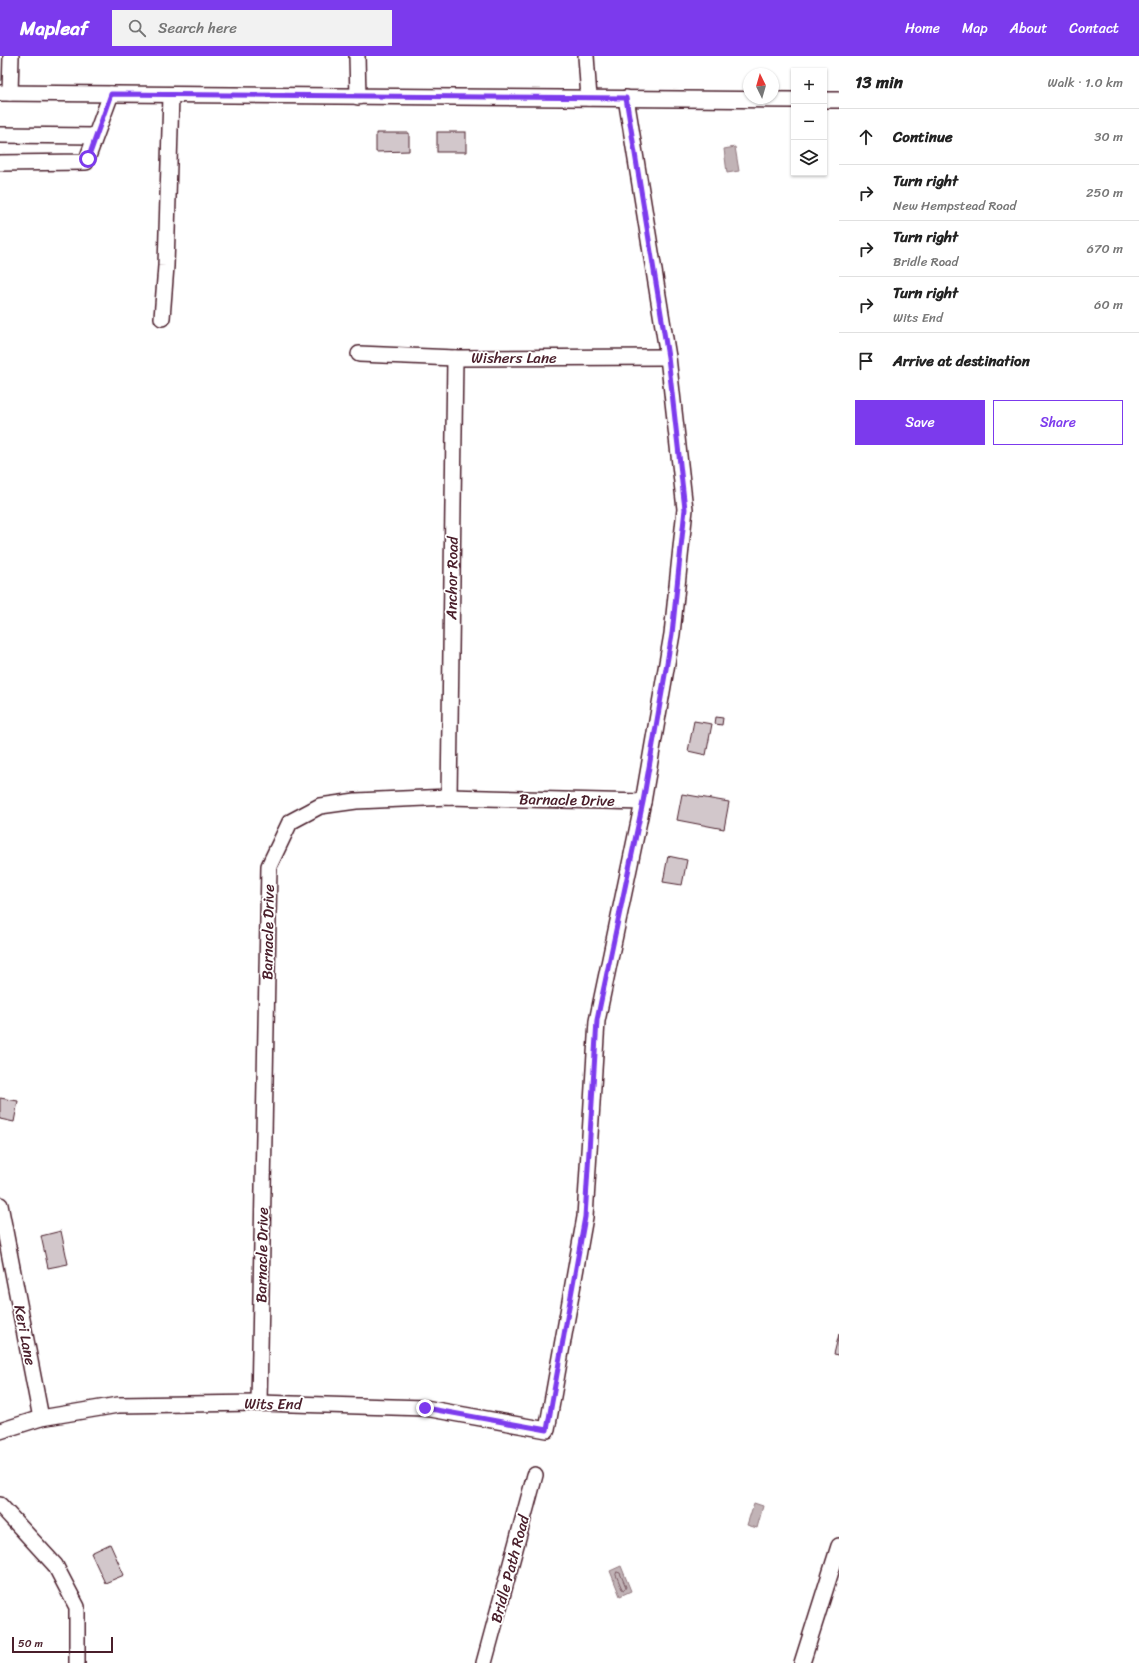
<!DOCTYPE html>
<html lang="en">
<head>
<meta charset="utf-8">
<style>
	body { margin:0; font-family:Sriracha,sans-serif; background:#f2f2f2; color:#222 }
	.controls { position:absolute; right:12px; top:12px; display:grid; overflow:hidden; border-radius:0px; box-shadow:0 1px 3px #0004 }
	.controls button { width:36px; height:36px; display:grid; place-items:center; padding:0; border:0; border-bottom:1px solid #e0e0e0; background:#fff; color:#222; font:20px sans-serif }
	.compass { position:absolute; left:743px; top:12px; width:36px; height:36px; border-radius:50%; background:#fff; box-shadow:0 1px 3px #0004; rotate:355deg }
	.scale { position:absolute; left:12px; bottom:10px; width:101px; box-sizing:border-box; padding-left:4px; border:2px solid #4a1f2b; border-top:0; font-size:11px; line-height:14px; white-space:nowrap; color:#4a1f2b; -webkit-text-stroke:3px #fff; paint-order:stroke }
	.stop { position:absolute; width:12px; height:12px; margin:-9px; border:3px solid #7c3aed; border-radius:50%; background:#fff }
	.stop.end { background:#7c3aed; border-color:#fff; box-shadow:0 1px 4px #0008 }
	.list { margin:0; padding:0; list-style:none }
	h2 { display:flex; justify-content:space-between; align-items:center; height:52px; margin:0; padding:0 16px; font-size:17px }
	h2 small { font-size:13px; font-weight:400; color:#767676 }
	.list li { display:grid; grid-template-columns:26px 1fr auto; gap:12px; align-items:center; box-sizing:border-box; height:56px; padding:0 16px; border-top:1px solid #e0e0e0 }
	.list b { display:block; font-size:15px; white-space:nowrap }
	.list p { margin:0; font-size:13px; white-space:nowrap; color:#767676 }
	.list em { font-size:13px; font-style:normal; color:#767676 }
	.actions { display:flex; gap:8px; padding:12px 16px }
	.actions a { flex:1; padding:9px 0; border:1px solid #7c3aed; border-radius:0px; text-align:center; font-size:14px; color:#7c3aed }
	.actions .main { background:#7c3aed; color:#fff }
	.icon { flex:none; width:22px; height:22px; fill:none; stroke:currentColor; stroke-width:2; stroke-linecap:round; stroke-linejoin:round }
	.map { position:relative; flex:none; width:839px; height:1607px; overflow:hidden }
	header { display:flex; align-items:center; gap:24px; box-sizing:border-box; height:56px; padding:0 20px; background:#7c3aed; color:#fff }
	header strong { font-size:19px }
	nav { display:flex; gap:22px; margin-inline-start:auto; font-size:14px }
	.search { width:280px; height:36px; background:#f2f2f2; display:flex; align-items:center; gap:10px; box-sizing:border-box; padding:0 14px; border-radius:0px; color:#767676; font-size:15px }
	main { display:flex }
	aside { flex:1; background:#fff }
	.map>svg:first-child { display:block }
</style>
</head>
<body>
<header>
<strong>Mapleaf</strong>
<div class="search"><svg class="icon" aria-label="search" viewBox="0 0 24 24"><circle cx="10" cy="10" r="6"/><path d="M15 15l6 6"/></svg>Search here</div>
<nav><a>Home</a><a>Map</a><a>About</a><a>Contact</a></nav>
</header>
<main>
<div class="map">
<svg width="839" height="1607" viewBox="0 0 839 1607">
	<rect width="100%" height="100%" fill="#fff"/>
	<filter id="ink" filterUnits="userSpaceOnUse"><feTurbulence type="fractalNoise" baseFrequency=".025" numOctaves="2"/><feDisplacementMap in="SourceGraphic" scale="8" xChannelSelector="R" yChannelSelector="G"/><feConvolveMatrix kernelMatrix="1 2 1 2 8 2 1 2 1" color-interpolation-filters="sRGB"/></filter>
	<g filter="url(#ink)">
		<!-- water -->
		<g fill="#c1b3b6" stroke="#91787e">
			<polygon points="735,91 739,115 727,117 724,93"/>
			<polygon points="754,1447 763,1450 757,1472 747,1469"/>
			<polygon points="621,1510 631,1535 620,1540 610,1515"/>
		</g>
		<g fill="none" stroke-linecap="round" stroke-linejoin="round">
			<!-- shore -->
			<polygon stroke="#7a5a63" stroke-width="1" points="617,1516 620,1517 626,1531 624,1534 622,1533 616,1519"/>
		</g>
		<!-- building -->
		<g fill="#d2c7cb" stroke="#4a1f2b">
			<rect x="437" y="76" width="29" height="20"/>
			<polygon points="376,77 409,77 409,95 376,96"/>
			<polygon points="716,661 723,662 722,669 715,668"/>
			<polygon points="694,665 712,668 706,699 688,695"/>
			<polygon points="682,738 729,746 724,773 677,764"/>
			<polygon points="668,800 687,804 682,829 663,826"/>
			<polygon points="0,1042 18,1045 14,1066 0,1063"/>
			<polygon points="61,1175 68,1208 48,1212 41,1180"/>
			<polygon points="839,1278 839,1299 834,1298"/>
			<polygon points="110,1488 124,1519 105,1527 91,1497"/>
		</g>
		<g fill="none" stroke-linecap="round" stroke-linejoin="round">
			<defs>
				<g id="minor">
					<polyline points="357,0 358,41"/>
					<polyline points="586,0 589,42"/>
					<polyline points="0,37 794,44"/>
					<polyline points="10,37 11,0"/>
					<polyline points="824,44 839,44"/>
					<polyline points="0,79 95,80"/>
					<polyline points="0,107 86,106 111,38"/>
					<polyline points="162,262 166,210 171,39"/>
					<polyline points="359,298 455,302 668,301"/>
					<polyline points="449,741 455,302"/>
					<polyline points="0,1149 41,1362"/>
					<polyline points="259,1347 269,810 290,766 320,750 356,745 449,741 643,746"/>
					<polyline points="0,1375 41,1362 118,1349 259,1347 425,1352 547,1374 585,1161 597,965 643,746 672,578 685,453 668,301 626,42"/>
					<polyline points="0,1449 55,1509 77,1551 77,1607"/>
					<polyline points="484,1607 535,1419"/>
					<polyline points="802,1607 839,1490"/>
				</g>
			</defs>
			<!-- minor casing -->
			<use href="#minor" stroke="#4a1f2b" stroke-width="18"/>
			<!-- minor -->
			<use href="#minor" stroke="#fff" stroke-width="15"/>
		</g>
	</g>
	<g fill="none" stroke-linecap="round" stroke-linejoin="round" filter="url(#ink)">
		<!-- route -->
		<polyline stroke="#7c3aed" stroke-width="5" points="88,103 111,38 626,42 668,301 685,453 672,578 643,746 597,964 585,1161 547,1374 425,1352"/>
	</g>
	<g text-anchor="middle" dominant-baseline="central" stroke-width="3.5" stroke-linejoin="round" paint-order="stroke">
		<!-- street labels -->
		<g font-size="15" fill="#4a1f2b" stroke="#fff">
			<text x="514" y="302">Wishers Lane</text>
			<text transform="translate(452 522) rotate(-89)">Anchor Road</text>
			<text transform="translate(567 744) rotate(1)">Barnacle Drive</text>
			<text transform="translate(268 876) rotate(-89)">Barnacle Drive</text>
			<text transform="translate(262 1199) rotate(-89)">Barnacle Drive</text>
			<text transform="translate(25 1279) rotate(79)">Keri Lane</text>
			<text transform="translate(273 1348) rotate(1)">Wits End</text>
			<text transform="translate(510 1513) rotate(-75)">Bridle Path Road</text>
		</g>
	</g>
</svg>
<div class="controls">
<button>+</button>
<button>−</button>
<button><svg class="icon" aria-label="layers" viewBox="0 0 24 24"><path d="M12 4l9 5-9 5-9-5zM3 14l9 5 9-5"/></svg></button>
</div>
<svg class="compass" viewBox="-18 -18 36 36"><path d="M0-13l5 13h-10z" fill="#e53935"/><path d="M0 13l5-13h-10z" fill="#767676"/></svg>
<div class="scale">50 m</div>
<div class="stop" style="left:88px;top:103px"></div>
<div class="stop end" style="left:425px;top:1352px"></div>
</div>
<aside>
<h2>13 min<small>Walk · 1.0 km</small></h2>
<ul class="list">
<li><svg class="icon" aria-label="ahead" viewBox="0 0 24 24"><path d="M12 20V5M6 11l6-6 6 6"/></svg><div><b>Continue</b></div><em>30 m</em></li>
<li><svg class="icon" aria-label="right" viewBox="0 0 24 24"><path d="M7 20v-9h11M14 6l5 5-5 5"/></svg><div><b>Turn right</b><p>New Hempstead Road</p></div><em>250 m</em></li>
<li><svg class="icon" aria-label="right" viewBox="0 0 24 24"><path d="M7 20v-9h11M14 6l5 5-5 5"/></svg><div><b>Turn right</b><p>Bridle Road</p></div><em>670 m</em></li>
<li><svg class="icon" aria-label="right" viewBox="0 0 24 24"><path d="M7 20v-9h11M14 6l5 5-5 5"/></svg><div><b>Turn right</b><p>Wits End</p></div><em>60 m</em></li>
<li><svg class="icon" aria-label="arrive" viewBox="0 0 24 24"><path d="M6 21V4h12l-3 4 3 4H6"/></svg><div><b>Arrive at destination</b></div></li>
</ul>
<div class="actions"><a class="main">Save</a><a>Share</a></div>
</aside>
</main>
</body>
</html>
